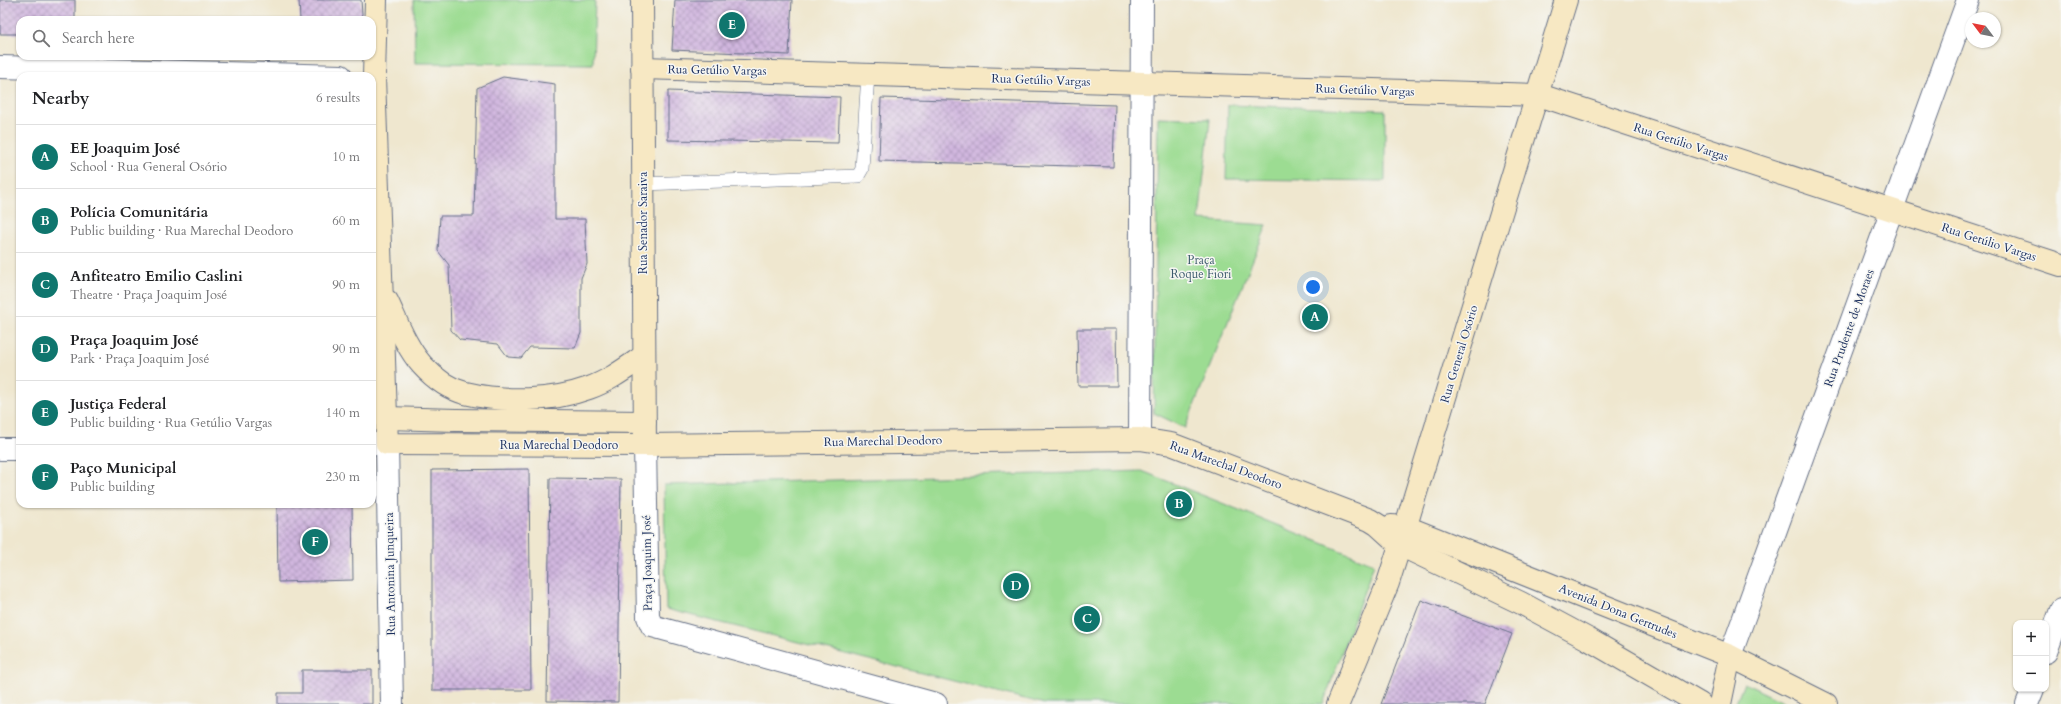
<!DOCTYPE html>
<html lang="en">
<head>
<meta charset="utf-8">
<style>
	body { margin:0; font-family:Cardo,serif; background:#f2f2f2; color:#202124 }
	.controls { position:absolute; right:12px; bottom:12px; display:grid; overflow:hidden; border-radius:8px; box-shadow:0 1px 3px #0004 }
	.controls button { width:36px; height:36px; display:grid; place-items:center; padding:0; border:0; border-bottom:1px solid #e0e0e0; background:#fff; color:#202124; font:20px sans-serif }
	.compass { position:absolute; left:1965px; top:12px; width:36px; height:36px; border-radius:50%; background:#fff; box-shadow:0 1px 3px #0004; rotate:302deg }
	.you { position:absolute; left:1313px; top:287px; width:14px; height:14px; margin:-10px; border:3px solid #fff; border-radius:50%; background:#1a73e8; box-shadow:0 0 0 6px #1a73e833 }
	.badge { display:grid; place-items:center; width:26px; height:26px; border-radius:50%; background:#0f766e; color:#fff; font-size:13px; font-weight:700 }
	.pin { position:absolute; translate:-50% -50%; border:2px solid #fff; box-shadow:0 1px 4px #0006 }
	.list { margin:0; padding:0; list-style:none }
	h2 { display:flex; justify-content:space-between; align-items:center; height:52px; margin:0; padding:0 16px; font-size:17px }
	h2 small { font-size:13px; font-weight:400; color:#757577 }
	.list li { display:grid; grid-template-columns:26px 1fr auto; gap:12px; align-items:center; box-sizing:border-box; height:64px; padding:0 16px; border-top:1px solid #e0e0e0 }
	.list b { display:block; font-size:15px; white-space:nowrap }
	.list p { margin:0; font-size:13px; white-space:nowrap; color:#757577 }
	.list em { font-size:13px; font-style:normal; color:#757577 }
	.icon { flex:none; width:22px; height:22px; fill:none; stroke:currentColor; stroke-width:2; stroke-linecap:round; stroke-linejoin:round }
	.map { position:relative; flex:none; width:2061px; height:704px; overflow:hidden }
	.search { position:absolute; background:#fff; box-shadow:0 1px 3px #0004; left:16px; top:16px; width:360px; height:44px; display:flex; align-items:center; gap:10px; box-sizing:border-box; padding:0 14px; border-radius:12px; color:#757577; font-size:15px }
	.panel { position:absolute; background:#fff; box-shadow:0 1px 3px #0004; left:16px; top:72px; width:360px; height:436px; border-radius:12px }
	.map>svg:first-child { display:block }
</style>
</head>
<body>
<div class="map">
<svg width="2061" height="704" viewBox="0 0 2061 704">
	<defs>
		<pattern id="building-cross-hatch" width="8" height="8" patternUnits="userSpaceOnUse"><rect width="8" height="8" fill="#d1b7df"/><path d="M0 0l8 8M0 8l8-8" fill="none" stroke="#a995b8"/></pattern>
	</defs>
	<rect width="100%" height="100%" fill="#f6f6f2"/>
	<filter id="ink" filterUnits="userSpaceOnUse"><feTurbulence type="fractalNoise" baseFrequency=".025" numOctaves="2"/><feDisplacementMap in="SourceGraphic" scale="8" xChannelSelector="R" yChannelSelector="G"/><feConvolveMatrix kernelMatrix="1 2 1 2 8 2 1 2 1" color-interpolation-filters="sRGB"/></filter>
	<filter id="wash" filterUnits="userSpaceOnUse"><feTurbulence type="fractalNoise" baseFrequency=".012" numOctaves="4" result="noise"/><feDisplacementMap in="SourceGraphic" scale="16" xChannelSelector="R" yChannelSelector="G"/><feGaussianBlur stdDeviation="0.9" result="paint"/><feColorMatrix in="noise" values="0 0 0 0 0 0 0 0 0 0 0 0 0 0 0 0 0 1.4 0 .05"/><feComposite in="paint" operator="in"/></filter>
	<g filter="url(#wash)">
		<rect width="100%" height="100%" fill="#efe7cf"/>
		<!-- green -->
		<g fill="#9cdc92" stroke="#5c8678">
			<polygon points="414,0 595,0 593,64 415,63"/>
			<polygon points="1228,105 1385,110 1385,181 1226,179"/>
			<polygon points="1158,117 1210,119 1199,220 1267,225 1185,428 1154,413"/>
			<polygon points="1142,471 1374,564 1323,704 1045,704 666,609 664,485"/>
			<polygon points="1744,683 1787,704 1737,704 1736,703"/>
		</g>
		<g id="blocks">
			<!-- building -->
			<g fill="url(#building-cross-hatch)">
				<polygon points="0,0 75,0 75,20 20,20 20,34 0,34"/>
				<polygon points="299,0 361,0 362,14 359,20 300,20"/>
				<polygon points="675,0 792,0 789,55 672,50"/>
				<polygon points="503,77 555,84 555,219 585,219 587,264 581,278 581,333 575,348 530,347 521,358 508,357 498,344 460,340 451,330 449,265 438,251 440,216 474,216 477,88"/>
				<polygon points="668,91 840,97 838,143 668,140"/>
				<polygon points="881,98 1115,105 1113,167 879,161"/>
				<polygon points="1077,329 1116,329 1117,386 1078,386"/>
				<polygon points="529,469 531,690 432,690 432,470"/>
				<polygon points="550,478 621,479 618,702 547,701"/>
				<polygon points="277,504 352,504 353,580 278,582"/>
				<polygon points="1421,600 1512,634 1485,704 1381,704"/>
				<polygon points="302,670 372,670 372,704 278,704 278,693 302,693"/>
			</g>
		</g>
	</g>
	<g filter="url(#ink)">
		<use href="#blocks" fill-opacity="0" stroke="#656f86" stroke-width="1"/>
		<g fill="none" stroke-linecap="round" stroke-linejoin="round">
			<defs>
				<polyline id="lane" points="643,184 858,176 862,169 868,74"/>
				<g id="street">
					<polyline points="0,67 341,76"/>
					<polyline points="1140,439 1142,0"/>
					<polyline points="372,444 387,444 392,704"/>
					<polyline points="645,445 648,617 652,626 936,704"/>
					<polyline points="0,449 20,449"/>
					<polyline points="2046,652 2061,610"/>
					<polyline points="1730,656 1968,0"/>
					<polyline points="2027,704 2033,689"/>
				</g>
				<g id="secondary">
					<polyline points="376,0 374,77 387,444 645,445 1140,439 1171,444 1370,520 1378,525 1400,545 1521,603 1588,639 1700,704"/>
					<polyline points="642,0 645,445"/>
					<polyline points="642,68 1539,95 2061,265"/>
					<path d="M387 301C397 322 406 347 422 365 433 377 449 389 465 393 503 402 551 402 589 388 609 381 626 368 644 356"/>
					<polyline points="387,418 456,420 645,422"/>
					<polyline points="1391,526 1406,527 1730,656 1826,704"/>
					<polyline points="1338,704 1388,583 1400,545 1566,0"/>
					<polyline points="1720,704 1730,656"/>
				</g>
			</defs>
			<!-- lane casing -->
			<use href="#lane" stroke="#656f86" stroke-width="14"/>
			<!-- street casing -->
			<use href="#street" stroke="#656f86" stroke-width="24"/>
			<!-- secondary casing -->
			<use href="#secondary" stroke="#656f86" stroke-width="24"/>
			<!-- lane -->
			<use href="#lane" stroke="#fff" stroke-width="13"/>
			<!-- street -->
			<use href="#street" stroke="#fff" stroke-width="22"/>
			<!-- secondary -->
			<use href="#secondary" stroke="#f7e8c3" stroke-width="22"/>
		</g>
	</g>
	<g text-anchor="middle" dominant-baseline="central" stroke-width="3" stroke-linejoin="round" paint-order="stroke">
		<!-- street labels -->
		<g font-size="12" fill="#1b2f5e" stroke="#f6f6f2">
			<text transform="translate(717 70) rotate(1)">Rua Getúlio Vargas</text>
			<text transform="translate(1041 80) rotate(2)">Rua Getúlio Vargas</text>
			<text transform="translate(1365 90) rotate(2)">Rua Getúlio Vargas</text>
			<text transform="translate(1681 142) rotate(18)">Rua Getúlio Vargas</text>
			<text transform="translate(643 223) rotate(-90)">Rua Senador Saraiva</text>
			<text transform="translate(1989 242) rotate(18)">Rua Getúlio Vargas</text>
			<text transform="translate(1849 328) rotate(-70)">Rua Prudente de Moraes</text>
			<text transform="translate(1459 354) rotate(-73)">Rua General Osório</text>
			<text transform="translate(883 441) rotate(-1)">Rua Marechal Deodoro</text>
			<text x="559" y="445">Rua Marechal Deodoro</text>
			<text transform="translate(1226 465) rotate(20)">Rua Marechal Deodoro</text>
			<text transform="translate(647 563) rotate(-91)">Praça Joaquim José</text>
			<text transform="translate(390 574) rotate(-91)">Rua Antonina Junqueira</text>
			<text transform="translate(1618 611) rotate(22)">Avenida Dona Gertrudes</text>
		</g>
		<!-- park labels -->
		<g font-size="12" fill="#3b5a6b" stroke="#f6f6f2">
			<text x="1201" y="260">Praça<tspan x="1201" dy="14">Roque Fiori</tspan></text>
		</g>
	</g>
</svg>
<div class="controls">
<button>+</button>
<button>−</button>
</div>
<svg class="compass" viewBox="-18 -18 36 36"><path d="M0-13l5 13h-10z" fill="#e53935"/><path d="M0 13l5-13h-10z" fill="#757577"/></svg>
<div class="you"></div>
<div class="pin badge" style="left:1315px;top:317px">A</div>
<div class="pin badge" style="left:1179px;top:504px">B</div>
<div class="pin badge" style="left:1087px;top:619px">C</div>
<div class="pin badge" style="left:1016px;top:586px">D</div>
<div class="pin badge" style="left:732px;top:25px">E</div>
<div class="pin badge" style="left:315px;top:542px">F</div>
<div class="search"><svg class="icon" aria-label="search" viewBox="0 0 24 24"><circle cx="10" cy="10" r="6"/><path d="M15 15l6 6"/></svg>Search here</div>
<section class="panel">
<h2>Nearby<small>6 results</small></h2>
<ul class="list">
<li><span class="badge">A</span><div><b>EE Joaquim José</b><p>School · Rua General Osório</p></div><em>10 m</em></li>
<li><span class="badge">B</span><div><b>Polícia Comunitária</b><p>Public building · Rua Marechal Deodoro</p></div><em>60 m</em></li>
<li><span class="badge">C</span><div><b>Anfiteatro Emilio Caslini</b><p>Theatre · Praça Joaquim José</p></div><em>90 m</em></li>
<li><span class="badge">D</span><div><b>Praça Joaquim José</b><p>Park · Praça Joaquim José</p></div><em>90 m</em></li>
<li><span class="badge">E</span><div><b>Justiça Federal</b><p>Public building · Rua Getúlio Vargas</p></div><em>140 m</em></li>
<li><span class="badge">F</span><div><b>Paço Municipal</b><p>Public building</p></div><em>230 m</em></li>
</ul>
</section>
</div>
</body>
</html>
